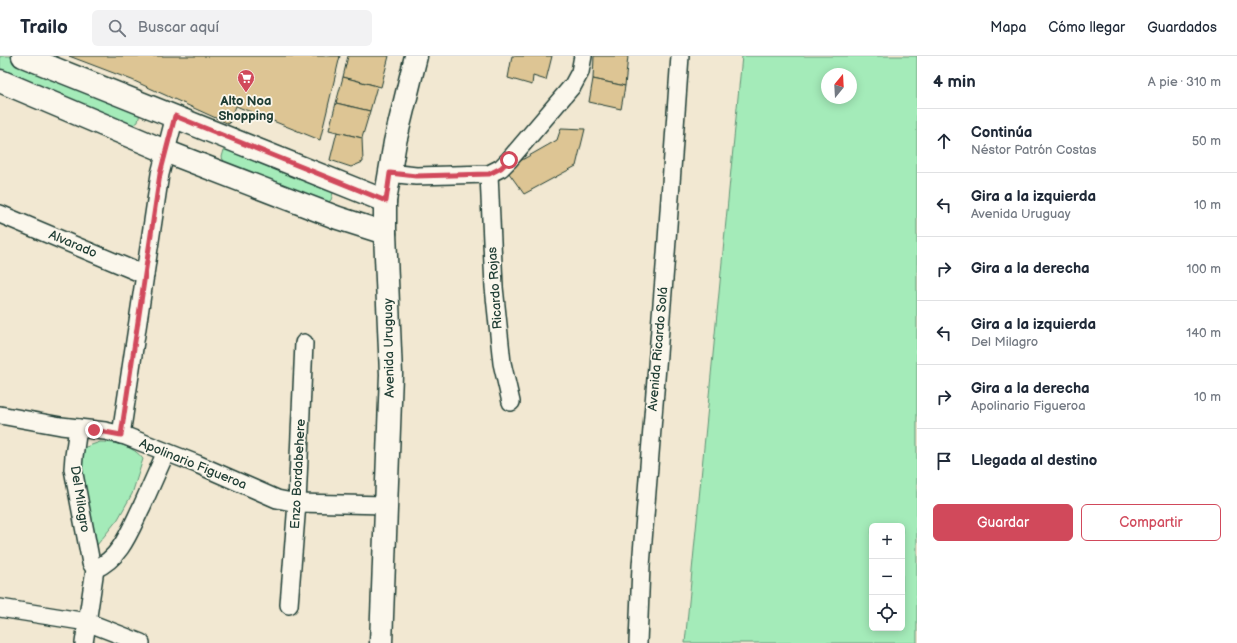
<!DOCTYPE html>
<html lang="es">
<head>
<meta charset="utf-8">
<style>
	body { margin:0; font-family:"Balsamiq Sans",sans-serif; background:#f2f2f3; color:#1f2937 }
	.controls { position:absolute; right:12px; bottom:12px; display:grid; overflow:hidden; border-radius:6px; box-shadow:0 2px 10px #0003 }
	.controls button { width:36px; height:36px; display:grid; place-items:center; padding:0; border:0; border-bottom:1px solid #e0e1e3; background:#fff; color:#1f2937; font:20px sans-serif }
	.compass { position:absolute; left:821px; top:12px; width:36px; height:36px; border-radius:50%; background:#fff; box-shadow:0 2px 10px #0003; rotate:18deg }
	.stop { position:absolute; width:12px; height:12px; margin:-9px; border:3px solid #d1495b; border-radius:50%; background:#fff }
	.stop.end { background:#d1495b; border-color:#fff; box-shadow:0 1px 4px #0008 }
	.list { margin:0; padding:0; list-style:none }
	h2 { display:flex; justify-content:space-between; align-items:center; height:52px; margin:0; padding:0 16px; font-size:17px }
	h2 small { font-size:13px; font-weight:400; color:#747a83 }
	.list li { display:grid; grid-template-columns:26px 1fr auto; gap:12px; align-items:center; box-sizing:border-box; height:64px; padding:0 16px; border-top:1px solid #e0e1e3 }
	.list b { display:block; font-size:15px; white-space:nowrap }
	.list p { margin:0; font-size:13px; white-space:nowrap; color:#747a83 }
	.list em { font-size:13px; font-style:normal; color:#747a83 }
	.actions { display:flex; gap:8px; padding:12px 16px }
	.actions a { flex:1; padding:9px 0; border:1px solid #d1495b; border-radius:6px; text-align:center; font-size:14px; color:#d1495b }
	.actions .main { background:#d1495b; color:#fff }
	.icon { flex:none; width:22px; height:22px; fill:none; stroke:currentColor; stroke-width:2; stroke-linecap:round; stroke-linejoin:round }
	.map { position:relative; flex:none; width:917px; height:587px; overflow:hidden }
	header { display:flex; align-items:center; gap:24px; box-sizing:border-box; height:56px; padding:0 20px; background:#fff; border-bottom:1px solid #e0e1e3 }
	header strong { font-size:19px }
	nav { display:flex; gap:22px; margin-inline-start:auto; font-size:14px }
	.search { width:280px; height:36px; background:#f2f2f3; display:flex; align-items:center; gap:10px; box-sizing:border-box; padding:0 14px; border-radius:6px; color:#747a83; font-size:15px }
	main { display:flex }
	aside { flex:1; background:#fff }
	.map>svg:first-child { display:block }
</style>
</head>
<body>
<header>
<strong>Trailo</strong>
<div class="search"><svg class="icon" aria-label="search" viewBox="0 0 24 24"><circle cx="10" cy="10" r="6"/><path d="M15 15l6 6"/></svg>Buscar aquí</div>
<nav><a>Mapa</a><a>Cómo llegar</a><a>Guardados</a></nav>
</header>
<main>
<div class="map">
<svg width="917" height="587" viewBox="0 0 917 587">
	<rect width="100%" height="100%" fill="#f2e8d2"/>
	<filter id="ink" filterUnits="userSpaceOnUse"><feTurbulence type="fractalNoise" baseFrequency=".025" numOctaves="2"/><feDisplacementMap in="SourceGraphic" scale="8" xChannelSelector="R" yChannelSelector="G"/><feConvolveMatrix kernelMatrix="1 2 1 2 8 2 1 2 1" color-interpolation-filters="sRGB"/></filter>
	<g filter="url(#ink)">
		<!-- green -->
		<g fill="#a4ebb9" stroke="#629476" fill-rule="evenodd">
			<polygon points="0,0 13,0 140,57 138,66 129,72 0,19"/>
			<path d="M742 0H917V587H685ZM827 18H851V42H827ZM872 470H902V572H872Z"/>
			<polygon points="231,92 330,131 333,137 331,144 325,149 225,109 222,101 224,94"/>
			<path d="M100 386C115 386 134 390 143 403L132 438 118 463 97 489 79 411 83 392Z"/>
		</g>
		<!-- building -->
		<g fill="#ddc594" stroke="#1f3d34">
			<polygon points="69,0 340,0 320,84 236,50 229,68 132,24"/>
			<polygon points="348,0 389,0 381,31 343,21"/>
			<polygon points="512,0 552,0 546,24 533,20 532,29 508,22"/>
			<polygon points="594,0 628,0 625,30 593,23"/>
			<polygon points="343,21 377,30 370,55 336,47"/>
			<polygon points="593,23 625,30 621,53 589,46"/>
			<polygon points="336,47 370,55 362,82 329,74"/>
			<polygon points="561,72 585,73 576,110 524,138 506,113 557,84"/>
			<polygon points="337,76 362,82 363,106 351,111 330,104"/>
		</g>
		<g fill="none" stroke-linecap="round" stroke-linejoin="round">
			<defs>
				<g id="street">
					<polyline points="390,117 416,120 489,118 501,112 509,104 573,29 580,16 583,0"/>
					<polyline points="489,118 494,231 502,307 511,346"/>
					<polyline points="0,158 145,219"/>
					<polyline points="0,359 61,370 105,375 123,379 197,408 277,443 297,447 386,449"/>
					<polyline points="78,372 74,400 73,413 91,507 95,513 84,587"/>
					<polyline points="121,379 160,118 175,60"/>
					<path d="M95 513C121 502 130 474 142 450 150 432 158 414 166 396"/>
					<polyline points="289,549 297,447 304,287"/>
					<polyline points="0,552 87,566 141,587"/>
					<polyline points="638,587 641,510 666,198 680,0"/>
				</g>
				<g id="secondary">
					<polyline points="23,0 385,145"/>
					<polyline points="0,25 165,95 338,162 385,177"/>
					<polyline points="381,587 391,318 385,177 385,145 395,86 416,0"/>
				</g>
			</defs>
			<!-- street casing -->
			<use href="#street" stroke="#1f3d34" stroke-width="20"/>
			<!-- secondary casing -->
			<use href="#secondary" stroke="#1f3d34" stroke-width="25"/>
			<!-- street -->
			<use href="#street" stroke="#fbf7ec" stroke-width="17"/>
			<!-- secondary -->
			<use href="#secondary" stroke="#fbf7ec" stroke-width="22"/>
		</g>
	</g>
	<g fill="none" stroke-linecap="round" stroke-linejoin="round" filter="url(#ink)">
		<!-- route -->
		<polyline stroke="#d1495b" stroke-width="5" points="94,374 121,379 160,118 175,60 386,145 390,117 416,120 489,118 501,112 509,104"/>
	</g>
	<!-- icons -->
	<defs>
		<symbol id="supermarket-pin" viewBox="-11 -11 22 30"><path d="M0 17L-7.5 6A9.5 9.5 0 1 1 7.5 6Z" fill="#d1495b" stroke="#fbf7ec"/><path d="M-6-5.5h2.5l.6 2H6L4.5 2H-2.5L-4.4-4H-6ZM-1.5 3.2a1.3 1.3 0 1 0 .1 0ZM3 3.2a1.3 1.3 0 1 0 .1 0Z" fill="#fff"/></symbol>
	</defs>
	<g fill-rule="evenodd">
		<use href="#supermarket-pin" x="236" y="12" width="20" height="27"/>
	</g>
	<g text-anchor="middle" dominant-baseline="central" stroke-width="3.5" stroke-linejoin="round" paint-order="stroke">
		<!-- poi labels -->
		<g font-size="13" font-weight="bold" fill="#1f3d34" stroke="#fbf7ec">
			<text x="246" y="45">Alto Noa<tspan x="246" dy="15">Shopping</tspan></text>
		</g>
		<!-- street labels -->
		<g font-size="13" fill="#1f3d34" stroke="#fbf7ec">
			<text transform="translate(73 188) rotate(23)">Alvarado</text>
			<text transform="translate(495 232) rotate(-94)">Ricardo Rojas</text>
			<text transform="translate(389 292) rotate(-91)">Avenida Uruguay</text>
			<text transform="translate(658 293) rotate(-85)">Avenida Ricardo Solá</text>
			<text transform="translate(193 408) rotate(22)">Apolinario Figueroa</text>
			<text transform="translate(298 418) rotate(-87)">Enzo Bordabehere</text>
			<text transform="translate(80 443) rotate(81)">Del Milagro</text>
		</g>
	</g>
</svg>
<div class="controls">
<button>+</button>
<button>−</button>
<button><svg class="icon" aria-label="locate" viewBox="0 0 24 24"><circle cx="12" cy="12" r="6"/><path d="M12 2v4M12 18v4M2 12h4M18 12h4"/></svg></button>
</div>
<svg class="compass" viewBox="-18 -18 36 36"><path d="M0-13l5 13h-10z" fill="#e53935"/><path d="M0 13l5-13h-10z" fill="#747a83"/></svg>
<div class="stop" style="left:509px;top:104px"></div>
<div class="stop end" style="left:94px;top:374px"></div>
</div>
<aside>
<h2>4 min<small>A pie · 310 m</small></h2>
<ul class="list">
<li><svg class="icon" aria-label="ahead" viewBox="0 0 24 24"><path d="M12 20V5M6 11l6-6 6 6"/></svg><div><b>Continúa</b><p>Néstor Patrón Costas</p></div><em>50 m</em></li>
<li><svg class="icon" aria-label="left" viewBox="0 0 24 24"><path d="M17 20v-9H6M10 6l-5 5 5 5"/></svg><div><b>Gira a la izquierda</b><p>Avenida Uruguay</p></div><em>10 m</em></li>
<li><svg class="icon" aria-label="right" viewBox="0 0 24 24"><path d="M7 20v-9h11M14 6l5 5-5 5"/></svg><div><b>Gira a la derecha</b></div><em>100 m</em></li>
<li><svg class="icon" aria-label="left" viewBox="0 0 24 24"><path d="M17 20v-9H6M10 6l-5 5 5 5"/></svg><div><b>Gira a la izquierda</b><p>Del Milagro</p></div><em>140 m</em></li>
<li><svg class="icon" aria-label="right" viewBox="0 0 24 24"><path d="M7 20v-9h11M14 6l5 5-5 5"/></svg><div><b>Gira a la derecha</b><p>Apolinario Figueroa</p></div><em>10 m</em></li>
<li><svg class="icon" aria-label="arrive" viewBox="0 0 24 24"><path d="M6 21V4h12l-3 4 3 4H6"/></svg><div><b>Llegada al destino</b></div></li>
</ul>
<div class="actions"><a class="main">Guardar</a><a>Compartir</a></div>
</aside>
</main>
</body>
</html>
